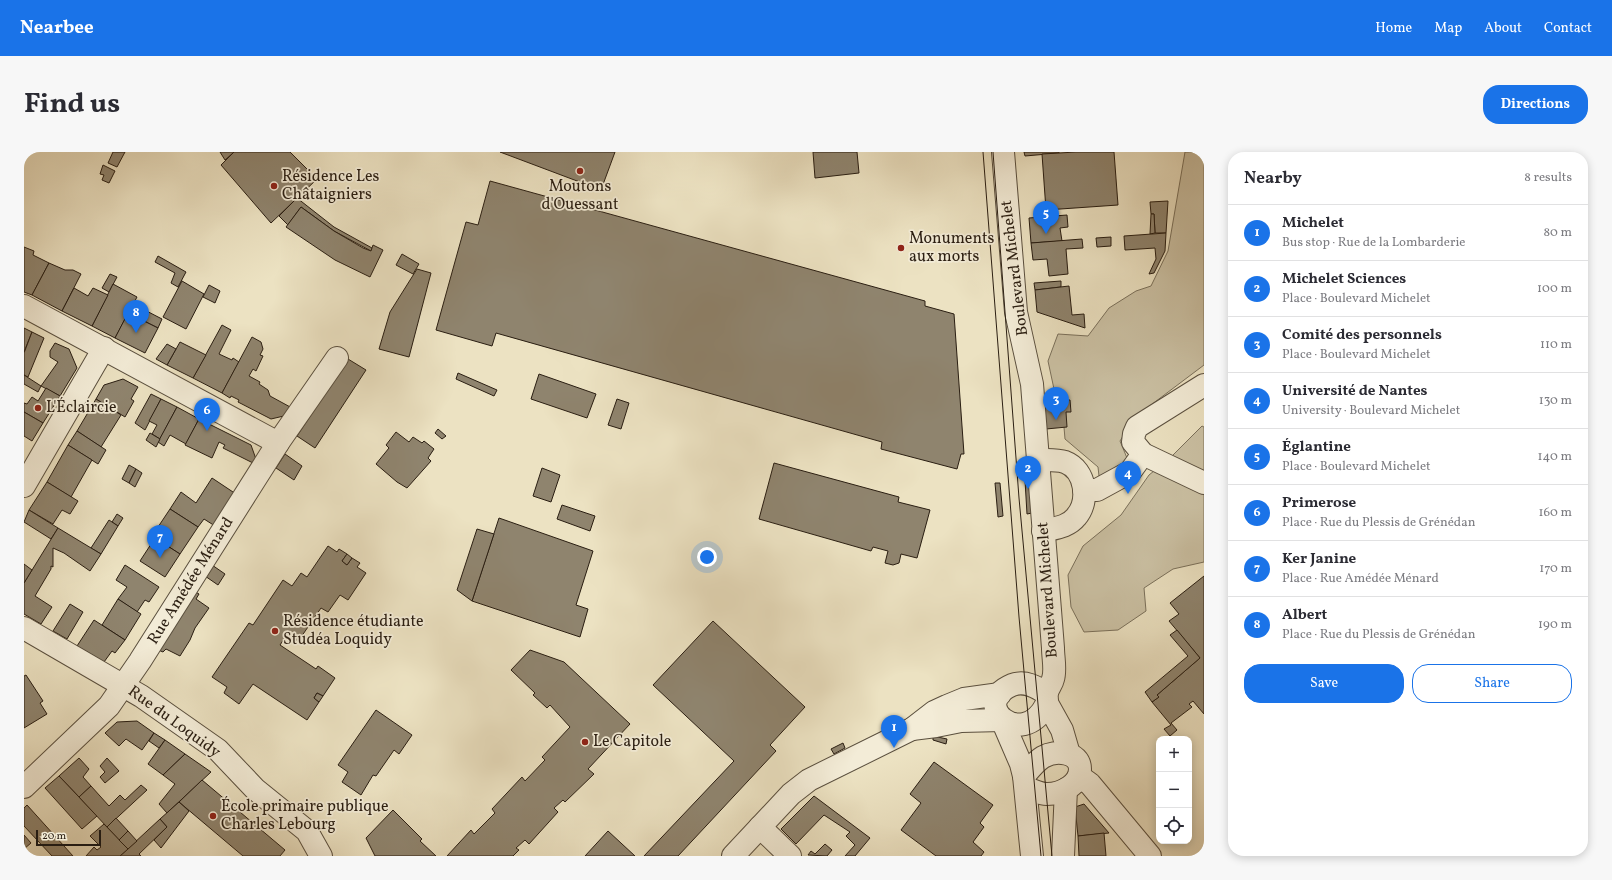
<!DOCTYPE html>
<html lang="en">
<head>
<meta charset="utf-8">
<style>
	body { margin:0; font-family:Vollkorn,serif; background:#f7f7f7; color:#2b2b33 }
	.controls { position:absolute; right:12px; bottom:12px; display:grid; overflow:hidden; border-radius:8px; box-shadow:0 2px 10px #0003 }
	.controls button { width:36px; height:36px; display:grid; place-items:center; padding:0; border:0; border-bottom:1px solid #e1e1e2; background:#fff; color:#2b2b33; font:20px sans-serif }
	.scale { position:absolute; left:12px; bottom:10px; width:65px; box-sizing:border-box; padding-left:4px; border:2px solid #2a1e12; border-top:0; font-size:11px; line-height:14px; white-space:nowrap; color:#2a1e12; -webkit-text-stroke:3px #f3ecd7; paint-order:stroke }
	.you { position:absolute; left:683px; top:405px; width:14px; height:14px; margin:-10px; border:3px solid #fff; border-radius:50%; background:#1a73e8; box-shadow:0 0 0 6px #1a73e833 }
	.badge { display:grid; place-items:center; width:26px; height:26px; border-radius:50%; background:#1a73e8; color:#fff; font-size:13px; font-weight:700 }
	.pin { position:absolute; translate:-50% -33px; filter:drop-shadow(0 1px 2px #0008) }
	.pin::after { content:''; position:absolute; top:21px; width:14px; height:12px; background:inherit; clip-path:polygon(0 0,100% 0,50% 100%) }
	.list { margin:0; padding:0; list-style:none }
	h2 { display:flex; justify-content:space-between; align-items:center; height:52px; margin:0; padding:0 16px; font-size:17px }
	h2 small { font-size:13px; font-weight:400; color:#7c7c81 }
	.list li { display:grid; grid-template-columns:26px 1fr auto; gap:12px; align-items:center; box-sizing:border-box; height:56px; padding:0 16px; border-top:1px solid #e1e1e2 }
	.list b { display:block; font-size:15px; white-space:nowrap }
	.list p { margin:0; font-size:13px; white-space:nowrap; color:#7c7c81 }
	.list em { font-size:13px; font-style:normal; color:#7c7c81 }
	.actions { display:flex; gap:8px; padding:12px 16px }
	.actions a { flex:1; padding:9px 0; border:1px solid #1a73e8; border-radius:16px; text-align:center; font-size:14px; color:#1a73e8 }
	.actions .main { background:#1a73e8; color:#fff }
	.icon { flex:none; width:22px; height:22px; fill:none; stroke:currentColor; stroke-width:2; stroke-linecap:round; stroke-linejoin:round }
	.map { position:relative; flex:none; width:1180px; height:704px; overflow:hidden; border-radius:16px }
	header { display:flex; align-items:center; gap:24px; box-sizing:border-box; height:56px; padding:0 20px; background:#1a73e8; color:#fff }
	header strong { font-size:19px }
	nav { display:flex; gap:22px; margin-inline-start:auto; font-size:14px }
	.intro { display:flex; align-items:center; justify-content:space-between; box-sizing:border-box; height:96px; padding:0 24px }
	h1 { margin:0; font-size:28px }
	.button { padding:10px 18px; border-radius:16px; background:#1a73e8; color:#fff; font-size:14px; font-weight:700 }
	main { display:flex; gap:24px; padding:0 24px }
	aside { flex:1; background:#fff; border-radius:16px; box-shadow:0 2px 10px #0003 }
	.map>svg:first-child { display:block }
</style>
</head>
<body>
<header>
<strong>Nearbee</strong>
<nav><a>Home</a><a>Map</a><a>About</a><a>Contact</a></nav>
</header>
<div class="intro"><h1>Find us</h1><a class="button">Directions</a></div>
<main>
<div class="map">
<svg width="1180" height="704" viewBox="0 0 1180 704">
	<rect width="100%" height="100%" fill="#ece2c2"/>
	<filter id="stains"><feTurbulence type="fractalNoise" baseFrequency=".005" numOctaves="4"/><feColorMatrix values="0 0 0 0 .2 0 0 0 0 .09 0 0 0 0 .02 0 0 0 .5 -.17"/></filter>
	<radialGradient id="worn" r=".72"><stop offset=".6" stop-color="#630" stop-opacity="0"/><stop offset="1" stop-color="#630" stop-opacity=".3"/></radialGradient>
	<!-- green -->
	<g fill="#cbc1a4" stroke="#7a705b">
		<polygon points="1161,0 1180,0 1180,213 1111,265 1096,289 1103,306 1076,333 1074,315 1041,287 1037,240 1030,237 1024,209 1034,182 1064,184 1085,156 1112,139 1127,134 1144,99"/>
		<polygon points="1178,274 1180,275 1180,410 1149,417 1120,436 1122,459 1094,478 1060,480 1047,455 1044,423 1059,394 1097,363 1125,323 1146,306"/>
	</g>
	<!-- building -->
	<g fill="#8f846e" stroke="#2a1e12">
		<polygon points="89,0 101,0 93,15 84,11"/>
		<polygon points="196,0 210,0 201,8"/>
		<polygon points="210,0 266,0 293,27 247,71 197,13"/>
		<polygon points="476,0 591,0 577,38"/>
		<polygon points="789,0 833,0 835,21 791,26"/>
		<polygon points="1000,0 1035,0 1035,1 1001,4"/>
		<polygon points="1052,0 1090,0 1094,53 1022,58 1018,2"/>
		<polygon points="79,13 91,19 85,31 78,28 80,23 76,22"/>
		<polygon points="466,29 901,149 901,154 930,162 940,302 937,302 933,317 857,297 858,290 472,181 468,194 412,178 442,70 454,73"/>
		<polygon points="273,46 310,75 348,96 347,99 310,79 277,55 264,73 255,64"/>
		<polygon points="1144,49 1142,81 1131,81 1130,62 1127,62 1126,50"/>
		<polygon points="277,55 310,79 339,96 347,99 349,93 359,98 346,125 311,108 262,75"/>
		<polygon points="1127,62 1130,62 1131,81 1126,82"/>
		<polygon points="1043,63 1044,75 1036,76 1038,89 1007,91 1005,66"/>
		<polygon points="1142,81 1141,99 1130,121 1125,122 1132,107 1131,96 1101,98 1100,84"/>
		<polygon points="1087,85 1087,94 1073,95 1072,86"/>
		<polygon points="1058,87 1059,96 1042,97 1044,122 1025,124 1023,107 1009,108 1007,91"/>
		<polygon points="0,95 10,99 9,103 25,111 8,143 0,140"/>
		<polygon points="378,102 395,112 389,122 372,113"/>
		<polygon points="134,104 162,120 154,135 147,131 151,121 131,110"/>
		<polygon points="25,111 41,118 49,118 57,122 38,159 8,143"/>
		<polygon points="393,117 407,121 385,205 355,197 366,160"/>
		<polygon points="86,122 93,125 85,140 78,136"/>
		<polygon points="158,129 180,142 162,177 139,165"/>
		<polygon points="1037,129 1037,135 1011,138 1010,131"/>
		<polygon points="89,132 113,145 91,186 68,174"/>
		<polygon points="185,133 196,139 191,151 179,145"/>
		<polygon points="1045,134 1048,163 1060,162 1061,176 1013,160 1011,138"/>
		<polygon points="50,136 64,144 69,136 84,143 68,174 38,159"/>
		<polygon points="109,152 138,167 134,176 104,161"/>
		<polygon points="104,161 134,176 121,201 91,186"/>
		<polygon points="198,173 207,178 195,202 208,208 209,206 215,210 198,241 169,226"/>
		<polygon points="0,176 8,180 0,200"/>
		<polygon points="8,180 20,186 4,225 0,223 0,201"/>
		<polygon points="228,185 237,190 239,197 236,203 239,204 232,219 229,217 225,224 236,230 235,232 244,238 246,244 268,256 264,263 247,267 214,250 215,248 207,244 206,246 198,241"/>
		<polygon points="156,190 182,203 169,226 143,213"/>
		<polygon points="31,191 45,197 53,216 36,244 17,234 34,210 26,205 26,199"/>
		<polygon points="143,192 152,197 143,213 132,207"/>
		<polygon points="324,207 342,218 291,296 273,284"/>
		<polygon points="434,221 473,238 470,244 432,227"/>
		<polygon points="515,222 572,242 563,266 507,247"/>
		<polygon points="0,223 17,234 14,240 0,232"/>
		<polygon points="99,227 114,235 107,247 110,249 101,265 72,247 80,233"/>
		<polygon points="22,236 36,244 19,271 0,260 0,251 3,252 8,245 14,249"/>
		<polygon points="127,242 137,247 121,278 111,271"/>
		<polygon points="72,247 97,263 77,295 53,279"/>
		<polygon points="137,247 153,255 136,287 128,282 133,273 125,269"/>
		<polygon points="593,247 605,251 597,277 584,273"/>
		<polygon points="1028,247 1046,248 1047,260 1042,260 1043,275 1022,277 1020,249"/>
		<polygon points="153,255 175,267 162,292 146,283 140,294 134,290"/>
		<polygon points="0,260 19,271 8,289 0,284"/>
		<polygon points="175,267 227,293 233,310 231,312 199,296 201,293 195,290 188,306 161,293"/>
		<polygon points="414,277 422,284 418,287 411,281"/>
		<polygon points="53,279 82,298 74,312 44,293"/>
		<polygon points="372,280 385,290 389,285 398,291 400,289 410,297 404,306 407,309 383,336 373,330 352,312 365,296 362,293"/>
		<polygon points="126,281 136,287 132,295 122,288"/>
		<polygon points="44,293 68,308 47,345 23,330"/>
		<polygon points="261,302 278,314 270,328 252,316"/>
		<polygon points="750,311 875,345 874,350 906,358 893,406 877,402 875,411 869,413 861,411 864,399 849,395 847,399 735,367"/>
		<polygon points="105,313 112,317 105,331 98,327"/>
		<polygon points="518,316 536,323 527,350 509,344"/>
		<polygon points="112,317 118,321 111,335 105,331"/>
		<polygon points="188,326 212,342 191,374 180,367 174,375 146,357 157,340 172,351"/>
		<polygon points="1001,328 1006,328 1008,361 1003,362"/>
		<polygon points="23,330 54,349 46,362 38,358 29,372 5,358"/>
		<polygon points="971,331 976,331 979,364 974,365"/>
		<polygon points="538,353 571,364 566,379 533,367"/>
		<polygon points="146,357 174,375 156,402 128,384"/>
		<polygon points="5,358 34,376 27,387 0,370"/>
		<polygon points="93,362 99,366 94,374 88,370"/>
		<polygon points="475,366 569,399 552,453 564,457 556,485 448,449"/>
		<polygon points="85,368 94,374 77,402 67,396"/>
		<polygon points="34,376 77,402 66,419 40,401 29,396 29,415 27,414 27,417 11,444 28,455 17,472 0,462 0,431"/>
		<polygon points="453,377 470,382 448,449 433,438"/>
		<polygon points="131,386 156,402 141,425 116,409"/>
		<polygon points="304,394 313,400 315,397 323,402 318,409 323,413 328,406 336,411 333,415 342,421 324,448 316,443 304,460 297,456 273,491 262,484 256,493 292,517 294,514 311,526 299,544 293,541 290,546 295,550 283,568 229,532 215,552 200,541 203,535 188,525 225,471 229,473 259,428 268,434 277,421 283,425"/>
		<polygon points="323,402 328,406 323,413 318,409"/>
		<polygon points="0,412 8,418 0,431"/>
		<polygon points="101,413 135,435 125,450 121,448 113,460 94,447 103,435 92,428"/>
		<polygon points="188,413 201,422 194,433 181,424"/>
		<polygon points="1180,424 1180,562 1169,549 1165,552 1168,555 1147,571 1153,578 1146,584 1140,577 1147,573 1128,550 1135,545 1133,543 1176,506 1145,469 1155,462 1146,451"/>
		<polygon points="170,439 175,442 172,447 185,456 171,476 166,488 156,504 142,497 139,500 132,497"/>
		<polygon points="94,447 117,462 101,488 78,473"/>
		<polygon points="46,452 59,460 43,487 29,479"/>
		<polygon points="70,468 101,488 91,501 88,499 80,510 53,494"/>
		<polygon points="689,469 781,555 746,593 752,599 654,704 620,704 710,609 629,533"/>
		<polygon points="1153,478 1176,506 1133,543 1135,545 1128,550 1121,540 1164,504 1146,483"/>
		<polygon points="506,498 540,510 606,572 564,617 570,622 541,650 539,648 530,656 534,660 505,692 501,688 492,696 495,698 489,704 423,704 447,678 450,682 471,661 468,657 498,625 501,629 521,608 518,605 546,575 526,553 523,556 509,543 511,541 487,518"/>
		<polygon points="2,523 19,549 16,551 23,562 0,576 0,524"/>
		<polygon points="293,541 299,544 295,550 290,546"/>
		<polygon points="352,558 388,583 375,602 370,598 352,624 349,623 337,643 318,630 324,620 314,613"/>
		<polygon points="113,569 130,581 118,598 102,587 95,594 81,581 93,570"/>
		<polygon points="130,581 141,588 135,596 125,589"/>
		<polygon points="909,584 923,587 922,592 909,588"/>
		<polygon points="141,588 161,602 139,623 124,612"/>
		<polygon points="819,591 821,596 810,602 807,597"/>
		<polygon points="161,602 187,620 143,661 135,652 151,632 139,623"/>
		<polygon points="55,606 65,617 59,625 67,634 55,645 35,624"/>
		<polygon points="83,606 95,619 81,631 76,625 81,620 76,614"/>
		<polygon points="910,610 969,653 956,671 960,675 949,690 960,700 957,704 912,704 877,678 897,651 886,642"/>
		<polygon points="35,624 73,664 58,677 21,636"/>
		<polygon points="178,628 261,698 256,704 219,704 155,650"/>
		<polygon points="117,633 123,638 83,675 55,645 67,634 85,654 96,643 101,648"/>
		<polygon points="790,644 846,686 831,704 821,704 831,693 822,684 826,680 800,663 772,692 757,677"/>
		<polygon points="155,650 165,659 137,696 130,688 143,675 136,667"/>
		<polygon points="1060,652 1085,681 1054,684 1051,655"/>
		<polygon points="3,653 49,704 28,704 0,674 0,656"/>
		<polygon points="369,658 398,687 396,689 412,704 351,704 342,686"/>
		<polygon points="92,666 104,679 95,688 83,675"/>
		<polygon points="136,667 143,675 115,702 117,704 96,704"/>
		<polygon points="80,672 104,697 96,704 62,704 70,695 73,698 77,695 66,684"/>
		<polygon points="104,679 113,689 104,697 95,688"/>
		<polygon points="584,679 611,704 561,704"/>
		<polygon points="1080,681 1082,704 1055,704 1054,684"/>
		<polygon points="0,683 7,691 0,697"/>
		<polygon points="801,692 808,698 803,704 784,703 787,699 791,702"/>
	</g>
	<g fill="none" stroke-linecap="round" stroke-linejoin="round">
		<defs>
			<g id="minor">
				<path d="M979 0 992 160 1008 232 1029 496C1029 506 1032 518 1029 527 1028 532 1024 536 1023 541 1022 545 1024 549 1022 553 998 599 944 552 988 533 1001 528 1013 535 1023 542"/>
				<polyline points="0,154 254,291"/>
				<polyline points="1180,233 1113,275 1110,282 1109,290 1119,302 1180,331"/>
				<path d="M1014 308C1023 308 1032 307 1041 310 1062 318 1066 349 1052 365 1044 375 1031 376 1019 379"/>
				<polyline points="0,334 80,196"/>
				<polyline points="1060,338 1073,338 1106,320 1119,302"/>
				<polyline points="0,476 117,544 194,598 231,637 283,679 297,704"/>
				<polyline points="1023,551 1038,578 1045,602"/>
				<polyline points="978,568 997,612 1000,624 1008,704"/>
				<polyline points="888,577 912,574 937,569 978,568"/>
				<path d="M1000 624C1006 617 1012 609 1019 605 1031 598 1056 599 1056 617 1056 633 1037 642 1023 642 1016 642 1009 638 1002 636"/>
				<polyline points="1055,624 1066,632 1126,704"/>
				<polyline points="0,635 85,554 116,509 254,291 313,206"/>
				<polyline points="736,675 766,704"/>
				<polyline points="709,704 767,642 785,628 888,577 910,560 923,554 940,547 976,542"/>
				<polyline points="1039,704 1042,637"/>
			</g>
		</defs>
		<!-- minor casing -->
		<use href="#minor" stroke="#5a4f3e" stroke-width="24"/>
		<!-- minor -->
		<use href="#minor" stroke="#f3ecd7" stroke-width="22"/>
		<!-- tram -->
		<g stroke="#2a1e12" stroke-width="1">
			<polyline points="959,0 995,465 1017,704"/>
			<polyline points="969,0 995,346 1028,704"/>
		</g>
	</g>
	<!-- markers -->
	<g fill="#8f2418" stroke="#f3ecd7" stroke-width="1.5">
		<circle cx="556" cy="19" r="4"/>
		<circle cx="250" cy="34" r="4"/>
		<circle cx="877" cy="96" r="4"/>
		<circle cx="14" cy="256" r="4"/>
		<circle cx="251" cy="479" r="4"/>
		<circle cx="561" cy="590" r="4"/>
		<circle cx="189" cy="664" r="4"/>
	</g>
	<g text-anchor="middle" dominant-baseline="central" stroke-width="3.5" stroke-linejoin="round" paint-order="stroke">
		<!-- poi labels -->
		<g font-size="16" fill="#2a1e12" stroke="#f3ecd7" text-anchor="start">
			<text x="258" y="25">Résidence Les<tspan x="258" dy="18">Châtaigniers</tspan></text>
			<text x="556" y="35" text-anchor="middle">Moutons<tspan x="556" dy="18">d'Ouessant</tspan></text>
			<text x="885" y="87">Monuments<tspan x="885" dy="18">aux morts</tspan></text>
			<text x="22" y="256">L'Éclaircie</text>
			<text x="259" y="470">Résidence étudiante<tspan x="259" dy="18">Studéa Loquidy</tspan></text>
			<text x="569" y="590">Le Capitole</text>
			<text x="197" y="655">École primaire publique<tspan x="197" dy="18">Charles Lebourg</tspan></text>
		</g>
		<!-- street labels -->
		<g font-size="16" fill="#2a1e12" stroke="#f3ecd7">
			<text transform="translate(991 116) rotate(-97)">Boulevard Michelet</text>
			<text transform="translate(167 429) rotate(-58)">Rue Amédée Ménard</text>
			<text transform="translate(1024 438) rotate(-94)">Boulevard Michelet</text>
			<text transform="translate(150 570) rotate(36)">Rue du Loquidy</text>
		</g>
	</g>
	<rect width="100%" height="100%" filter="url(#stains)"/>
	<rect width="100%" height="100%" fill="url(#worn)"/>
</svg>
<div class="controls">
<button>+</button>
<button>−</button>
<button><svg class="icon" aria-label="locate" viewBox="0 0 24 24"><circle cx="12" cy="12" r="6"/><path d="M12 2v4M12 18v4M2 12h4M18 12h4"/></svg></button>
</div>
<div class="scale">20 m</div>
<div class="you"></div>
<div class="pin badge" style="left:870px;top:596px">1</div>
<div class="pin badge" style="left:1004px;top:337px">2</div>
<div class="pin badge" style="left:1032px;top:268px">3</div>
<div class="pin badge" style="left:1104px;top:342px">4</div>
<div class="pin badge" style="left:1022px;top:82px">5</div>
<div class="pin badge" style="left:183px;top:279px">6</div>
<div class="pin badge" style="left:136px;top:406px">7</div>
<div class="pin badge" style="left:112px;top:181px">8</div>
</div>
<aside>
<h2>Nearby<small>8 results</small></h2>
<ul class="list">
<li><span class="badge">1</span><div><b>Michelet</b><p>Bus stop · Rue de la Lombarderie</p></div><em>80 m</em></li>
<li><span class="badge">2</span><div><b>Michelet Sciences</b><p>Place · Boulevard Michelet</p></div><em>100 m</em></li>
<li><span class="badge">3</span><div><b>Comité des personnels</b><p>Place · Boulevard Michelet</p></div><em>110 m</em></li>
<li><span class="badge">4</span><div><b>Université de Nantes</b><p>University · Boulevard Michelet</p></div><em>130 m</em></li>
<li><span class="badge">5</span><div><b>Églantine</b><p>Place · Boulevard Michelet</p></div><em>140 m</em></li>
<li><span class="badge">6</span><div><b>Primerose</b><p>Place · Rue du Plessis de Grénédan</p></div><em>160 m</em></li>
<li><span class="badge">7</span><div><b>Ker Janine</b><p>Place · Rue Amédée Ménard</p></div><em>170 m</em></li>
<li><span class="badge">8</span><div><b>Albert</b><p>Place · Rue du Plessis de Grénédan</p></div><em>190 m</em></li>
</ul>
<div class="actions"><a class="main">Save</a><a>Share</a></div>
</aside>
</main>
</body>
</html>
